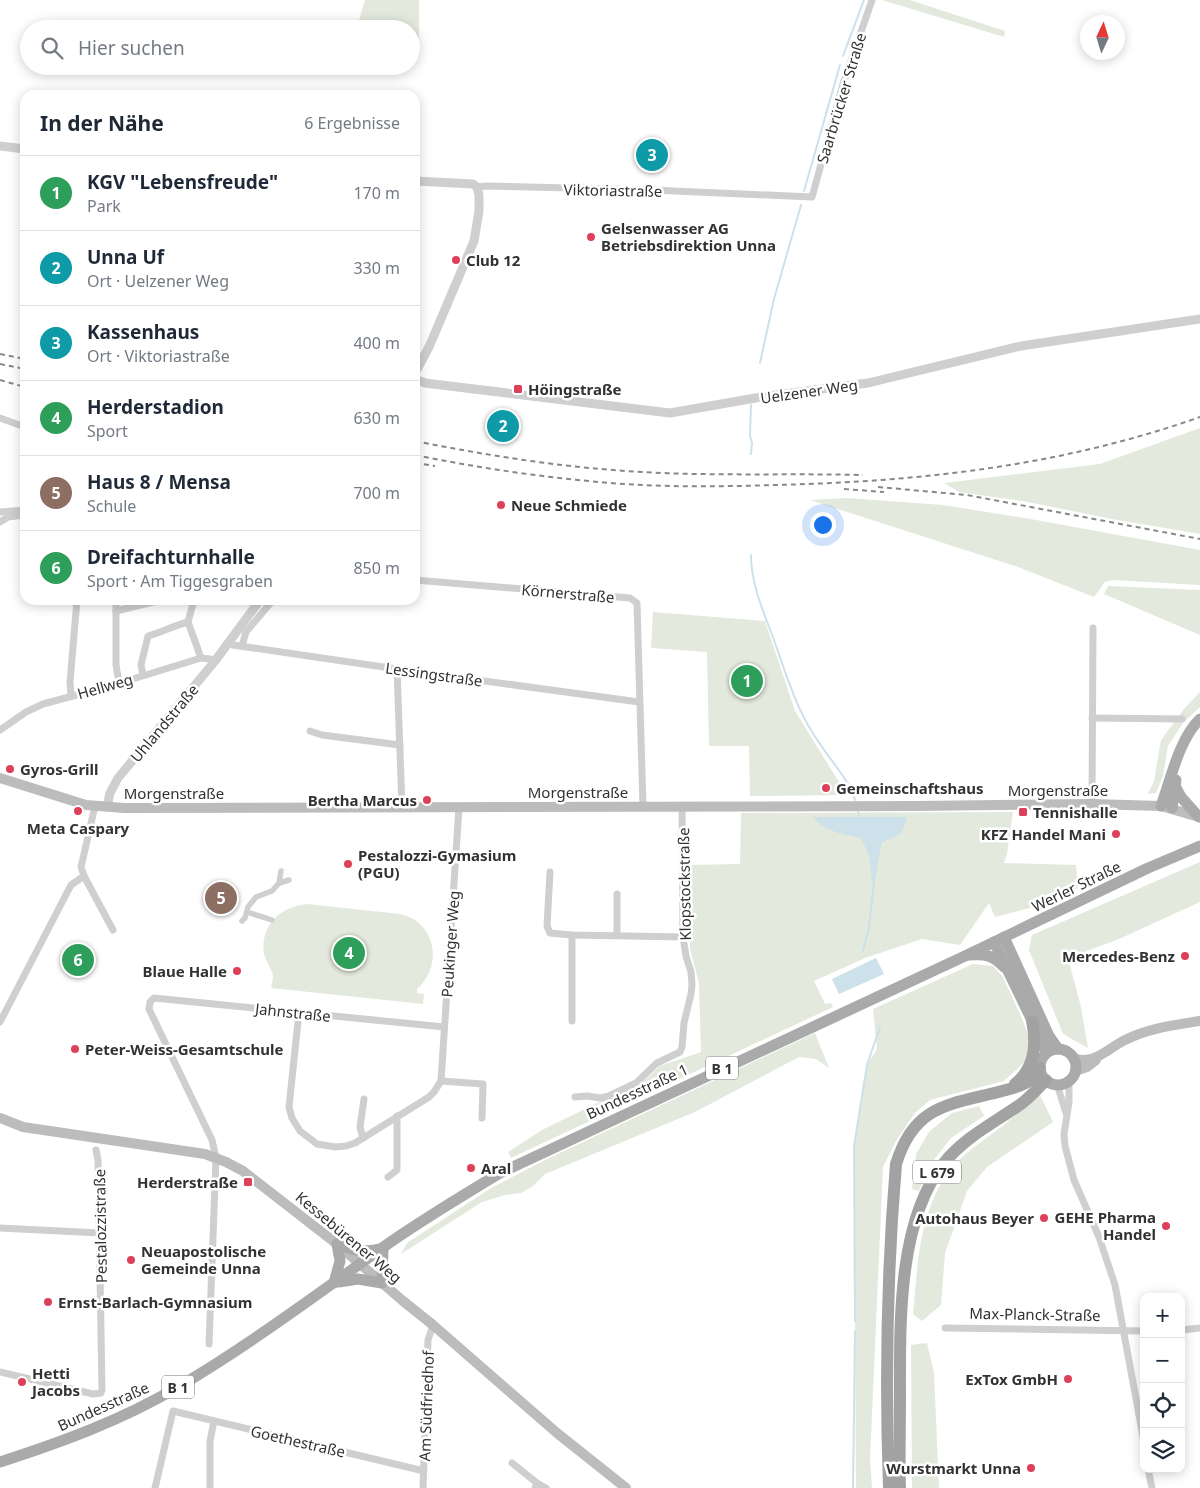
<!DOCTYPE html>
<html lang="de">
<head>
<meta charset="utf-8">
<style>
	body { margin:0; font-family:"Noto Sans",sans-serif; background:#f2f2f3; color:#1f2937 }
	.controls { position:absolute; right:15px; bottom:15px; display:grid; overflow:hidden; border-radius:10px; box-shadow:0 2px 12px #0003 }
	.controls button { width:45px; height:45px; display:grid; place-items:center; padding:0; border:0; border-bottom:1px solid #e0e1e3; background:#fff; color:#1f2937; font:25px sans-serif }
	.compass { position:absolute; left:1080px; top:15px; width:45px; height:45px; border-radius:50%; background:#fff; box-shadow:0 2px 12px #0003; rotate:4deg }
	.you { position:absolute; left:822px; top:524px; width:18px; height:18px; margin:-12px; border:4px solid #fff; border-radius:50%; background:#1a73e8; box-shadow:0 0 0 8px #1a73e833 }
	.badge { display:grid; place-items:center; width:32px; height:32px; border-radius:50%; background:#db2777; color:#fff; font-size:16px; font-weight:700 }
	.pin { position:absolute; translate:-50% -50%; border:2px solid #fff; box-shadow:0 1px 5px #0006 }
	.list { margin:0; padding:0; list-style:none }
	h2 { display:flex; justify-content:space-between; align-items:center; height:65px; margin:0; padding:0 20px; font-size:21px }
	h2 small { font-size:16px; font-weight:400; color:#747a83 }
	.list li { display:grid; grid-template-columns:32px 1fr auto; gap:15px; align-items:center; box-sizing:border-box; height:75px; padding:0 20px; border-top:1px solid #e0e1e3 }
	.list b { display:block; font-size:19px; white-space:nowrap }
	.list p { margin:0; font-size:16px; white-space:nowrap; color:#747a83 }
	.list em { font-size:16px; font-style:normal; color:#747a83 }
	.icon { flex:none; width:28px; height:28px; fill:none; stroke:currentColor; stroke-width:2; stroke-linecap:round; stroke-linejoin:round }
	.map { position:relative; flex:none; width:1200px; height:1488px; overflow:hidden }
	.search { position:absolute; background:#fff; box-shadow:0 2px 12px #0003; left:20px; top:20px; width:400px; height:55px; display:flex; align-items:center; gap:12px; box-sizing:border-box; padding:0 18px; border-radius:28px; color:#747a83; font-size:19px }
	.panel { position:absolute; background:#fff; box-shadow:0 2px 12px #0003; left:20px; top:90px; width:400px; height:515px; border-radius:15px }
	.map>svg:first-child { display:block }
</style>
</head>
<body>
<div class="map">
<svg width="1200" height="1488" viewBox="0 0 1200 1488">
	<rect width="100%" height="100%" fill="#fff"/>
	<!-- green -->
	<g fill="#e3e9dc">
		<polygon points="365,0 419,0 419,39 411,37 411,29 365,29 357,27"/>
		<polygon points="882,0 910,0 1005,31 1004,37"/>
		<polygon points="162,23 228,28 231,29 162,29"/>
		<polygon points="1200,428 1200,534 1112,519 1028,502 959,492 944,483 1100,464"/>
		<polygon points="847,498 943,505 1025,518 1200,550 1200,585 1112,580 1105,582 1094,597 1018,567 810,500"/>
		<polygon points="1108,586 1200,590 1200,635 1104,594"/>
		<polygon points="653,612 765,621 795,711 847,795 750,796 749,746 709,746 707,652 651,648"/>
		<polygon points="1200,692 1200,707 1183,723 1168,746 1163,776 1156,793 1148,794 1154,781 1161,740 1184,709"/>
		<polygon points="1013,812 1007,854 1004,863 1076,865 1078,888 1052,902 995,917 989,903 960,945 922,939 865,958 814,981 825,1004 831,1003 833,1007 511,1158 508,1152 542,1130 646,1079 660,1066 701,1052 699,983 690,949 690,865 740,864 741,813"/>
		<polygon points="1200,862 1200,902 1119,939 1068,958 1081,1007 1088,1048 1063,1034 1029,950 1032,935"/>
		<path d="M307 904 400 914C404 915 410 917 415 920 439 937 438 971 417 989V993L424 994 423 1004 271 988C272 983 274 976 272 972 270 966 266 961 264 954 260 925 280 907 307 904Z"/>
		<polygon points="973,964 993,966 1003,977 1023,1021 1030,1041 1027,1060 1004,1081 930,1100 915,1113 896,1141 883,1167 870,1459 872,1488 856,1488 854,1146 867,1065 877,1049 873,1009"/>
		<polygon points="815,1033 829,1068 816,1059 799,1057 695,1112 545,1174 533,1186 521,1193 505,1195 482,1202 401,1254 407,1243 491,1188 549,1158"/>
		<path d="M1039 1093 1053 1122 987 1167 967 1191 945 1253 941 1305 922 1321 913 1314C918 1261 919 1204 957 1162 972 1147 989 1137 1005 1124 1017 1114 1028 1103 1039 1093Z"/>
		<polygon points="979,1106 984,1116 951,1138 929,1166 919,1191 912,1189 916,1154 929,1132 952,1113"/>
		<polygon points="927,1343 934,1373 939,1488 912,1488 911,1345"/>
	</g>
	<!-- water -->
	<g fill="#cce1ea">
		<path d="M813 817H907C902 836 899 835 882 842L874 885 872 881 869 855 861 838C843 834 826 832 813 817Z"/>
		<polygon points="876,958 884,974 839,994 832,979"/>
	</g>
	<g fill="none" stroke-linecap="round" stroke-linejoin="round">
		<!-- stream -->
		<g stroke="#cce1ea" stroke-width="2">
			<polyline points="843,56 864,0"/>
			<polyline points="804,191 840,65"/>
			<polyline points="760,363 774,299 801,205"/>
			<polyline points="751,405 750,436 752,443 751,454"/>
			<path d="M751 555C751 585 764 613 774 640 786 674 795 705 814 735 826 755 849 779 855 800"/>
			<polyline points="858,812 860,818"/>
			<polyline points="863,951 869,927 874,882"/>
			<polyline points="855,1321 854,1146 867,1065 880,1027"/>
			<polyline points="853,1488 855,1331"/>
		</g>
		<!-- pedestrian -->
		<g stroke="#cfcfcf" stroke-width="5.5">
			<polyline points="279,883 281,871"/>
			<polyline points="247,912 272,920"/>
			<polyline points="242,921 245,918 248,907 256,897 272,891 279,883 289,880"/>
		</g>
		<!-- minor -->
		<g stroke="#cfcfcf" stroke-width="7">
			<polyline points="477,187 486,186 652,190 812,197 843,84 872,0"/>
			<polyline points="0,418 25,427"/>
			<polyline points="0,512 25,510"/>
			<polyline points="0,522 8,517 25,515"/>
			<polyline points="415,580 630,598 637,603 643,806"/>
			<polyline points="116,600 116,665 119,683"/>
			<polyline points="116,611 161,600"/>
			<polyline points="188,622 194,600"/>
			<polyline points="229,643 233,645 397,669 639,702"/>
			<polyline points="242,646 246,632 273,600"/>
			<polyline points="397,669 402,808"/>
			<path d="M143 675 141 665 148 636C162 632 173 626 188 622L201 658"/>
			<polyline points="71,696 70,682 77,600"/>
			<polyline points="1092,718 1182,719"/>
			<polyline points="0,730 26,712 43,704 110,686 201,658 210,659 215,661"/>
			<polyline points="310,731 322,735 400,745"/>
			<polyline points="1092,804 1093,628"/>
			<polyline points="95,806 81,867 84,876 113,930"/>
			<polyline points="550,872 547,926 550,933 572,935 683,937"/>
			<polyline points="617,935 617,894"/>
			<polyline points="299,1012 289,1107 292,1118 300,1131 317,1144 335,1147 346,1146 355,1143 429,1097 434,1092 441,1081 459,807"/>
			<polyline points="572,1021 572,935"/>
			<polyline points="0,1022 71,885 84,876"/>
			<polyline points="1069,1080 1069,1102 1064,1134 1065,1146 1074,1180 1099,1237 1115,1285 1144,1442"/>
			<polyline points="441,1081 483,1084 482,1118"/>
			<polyline points="1057,1084 1066,1113"/>
			<polyline points="575,1097 587,1096 600,1098 609,1096 636,1083 657,1063 680,1052 682,1047 684,1023 691,994 692,985 691,972 686,956 683,937 682,806"/>
			<polyline points="363,1138 360,1127 364,1099"/>
			<polyline points="388,1177 397,1170 397,1116"/>
			<polyline points="0,1228 100,1233"/>
			<polyline points="945,1328 1144,1331"/>
			<polyline points="1181,1330 1200,1328"/>
			<polyline points="209,1344 216,1158 212,1140 149,1009 150,1002 154,998 444,1027"/>
			<polyline points="0,1372 93,1394 101,1393 102,1390 98,1160 96,1150"/>
			<polyline points="512,1463 537,1483"/>
			<polyline points="1148,1469 1152,1488"/>
			<polyline points="155,1488 173,1411 424,1471"/>
			<polyline points="210,1488 210,1441 214,1421"/>
			<polyline points="423,1488 428,1340 433,1325"/>
			<polyline points="535,1488 537,1483 546,1488"/>
		</g>
		<!-- tertiary -->
		<g stroke="#cfcfcf" stroke-width="9">
			<polyline points="0,146 25,149"/>
			<polyline points="415,181 473,184 477,187 479,195 479,211 474,241 429,347 415,373"/>
			<polyline points="415,379 425,383 670,413 761,397 868,383 1021,346 1200,319"/>
			<polyline points="107,807 110,793 118,778 215,661 260,600"/>
		</g>
		<!-- secondary -->
		<g stroke="#bcbcbc" stroke-width="10">
			<polyline points="0,778 86,805 124,808 916,806 1092,804 1161,806 1199,817"/>
			<path d="M1073 1058C1094 1066 1108 1048 1125 1040 1148 1028 1175 1025 1200 1021"/>
			<polyline points="1075,1071 1087,1067 1096,1060"/>
			<polyline points="0,1118 23,1127 205,1154 226,1162 243,1171 337,1244 403,1301 433,1325 557,1433 626,1488"/>
		</g>
		<!-- primary -->
		<g stroke="#aaa" stroke-width="11">
			<polyline points="1175,786 1181,797 1199,817"/>
			<path d="M1161 806C1171 779 1179 739 1200 719"/>
			<polyline points="1172,808 1176,780"/>
			<polyline points="1004,937 1049,1036 1058,1049"/>
			<polyline points="994,942 1042,1041 1046,1053"/>
			<path d="M969 955C986 954 993 955 1004 967"/>
			<circle cx="1058" cy="1067" r="18"/>
			<path d="M337 1244C351 1250 363 1253 379 1249"/>
			<polyline points="339,1282 358,1279 382,1283 383,1248"/>
			<polyline points="334,1283 340,1261 337,1244"/>
			<path d="M0 1462C62 1442 122 1420 178 1387 249 1345 315 1296 382 1248 420 1221 460 1197 500 1173L965 956 1148 868 1200 846"/>
		</g>
		<!-- trunk -->
		<g stroke="#a2a2a2" stroke-width="12">
			<path d="M1015 1084C1035 1068 1037 1045 1032 1021"/>
			<path d="M889 1488C885 1380 887 1272 896 1164 915 1102 952 1105 1006 1090 1021 1086 1033 1082 1040 1068"/>
			<path d="M900 1488C899 1458 900 1427 900 1397 900 1326 897 1221 944 1163 964 1138 992 1124 1018 1106 1029 1099 1037 1089 1046 1080"/>
		</g>
		<!-- rail -->
		<g stroke="#878787" stroke-width="2" stroke-dasharray="5 4" stroke-linecap="butt">
			<polyline points="0,354 25,359"/>
			<polyline points="0,364 25,369"/>
			<polyline points="0,380 25,387"/>
			<path d="M415 441C480 454 547 465 613 470 696 477 779 473 863 475"/>
			<path d="M415 455C484 469 554 479 624 484 685 488 747 486 808 484 943 479 1072 462 1200 417"/>
			<polyline points="415,463 435,466"/>
			<polyline points="878,487 967,495 1200,539"/>
			<polyline points="844,489 884,492"/>
		</g>
	</g>
	<!-- markers -->
	<g fill="#dd4058" stroke="#fff" stroke-width="2">
		<circle cx="591" cy="237" r="5"/>
		<circle cx="456" cy="260" r="5"/>
		<rect x="513" y="384" width="10" height="10" rx="2.5"/>
		<circle cx="501" cy="505" r="5"/>
		<circle cx="10" cy="769" r="5"/>
		<circle cx="826" cy="788" r="5"/>
		<circle cx="427" cy="800" r="5"/>
		<circle cx="78" cy="811" r="5"/>
		<rect x="1018" y="807" width="10" height="10" rx="2.5"/>
		<circle cx="1116" cy="834" r="5"/>
		<circle cx="348" cy="864" r="5"/>
		<circle cx="1185" cy="956" r="5"/>
		<circle cx="237" cy="971" r="5"/>
		<circle cx="75" cy="1049" r="5"/>
		<circle cx="471" cy="1168" r="5"/>
		<rect x="243" y="1177" width="10" height="10" rx="2.5"/>
		<circle cx="1044" cy="1218" r="5"/>
		<circle cx="1166" cy="1226" r="5"/>
		<circle cx="131" cy="1260" r="5"/>
		<circle cx="48" cy="1302" r="5"/>
		<circle cx="1068" cy="1379" r="5"/>
		<circle cx="22" cy="1382" r="5"/>
		<circle cx="1031" cy="1468" r="5"/>
	</g>
	<g text-anchor="middle" dominant-baseline="central" stroke-width="5" stroke-linejoin="round" paint-order="stroke">
		<!-- shield labels -->
		<g fill="#fff" stroke="#707070" stroke-width="1">
			<rect x="706" y="1056.5" width="32" height="23" rx="4"/>
			<rect x="913" y="1160.5" width="48" height="23" rx="4"/>
			<rect x="162" y="1375.5" width="32" height="23" rx="4"/>
		</g>
		<g font-size="14" font-weight="bold" fill="#323232">
			<text x="722" y="1068">B 1</text>
			<text x="937" y="1172">L 679</text>
			<text x="178" y="1387">B 1</text>
		</g>
		<!-- street labels -->
		<g font-size="15" fill="#323232" stroke="#fff">
			<text transform="translate(841 98) rotate(-73)">Saarbrücker Straße</text>
			<text transform="translate(613 190) rotate(1)">Viktoriastraße</text>
			<text transform="translate(809 391) rotate(-8)">Uelzener Weg</text>
			<text transform="translate(568 593) rotate(5)">Körnerstraße</text>
			<text transform="translate(434 674) rotate(8)">Lessingstraße</text>
			<text transform="translate(105 686) rotate(-16)">Hellweg</text>
			<text transform="translate(164 723) rotate(-50)">Uhlandstraße</text>
			<text x="1058" y="790">Morgenstraße</text>
			<text x="578" y="792">Morgenstraße</text>
			<text x="174" y="793">Morgenstraße</text>
			<text transform="translate(684 884) rotate(-91)">Klopstockstraße</text>
			<text transform="translate(1076 886) rotate(-26)">Werler Straße</text>
			<text transform="translate(450 944) rotate(-86)">Peukinger Weg</text>
			<text transform="translate(293 1012) rotate(6)">Jahnstraße</text>
			<text transform="translate(637 1091) rotate(-25)">Bundesstraße 1</text>
			<text transform="translate(100 1226) rotate(-91)">Pestalozzistraße</text>
			<text transform="translate(349 1237) rotate(40)">Kessebürener Weg</text>
			<text transform="translate(1035 1314) rotate(1)">Max-Planck-Straße</text>
			<text transform="translate(103 1406) rotate(-24)">Bundesstraße</text>
			<text transform="translate(426 1406) rotate(-88)">Am Südfriedhof</text>
			<text transform="translate(298 1441) rotate(13)">Goethestraße</text>
		</g>
		<!-- poi labels -->
		<g font-size="15" font-weight="bold" fill="#323232" stroke="#fff" text-anchor="start">
			<text x="601" y="228">Gelsenwasser AG<tspan x="601" dy="17">Betriebsdirektion Unna</tspan></text>
			<text x="466" y="260">Club 12</text>
			<text x="528" y="389">Höingstraße</text>
			<text x="511" y="505">Neue Schmiede</text>
			<text x="20" y="769">Gyros-Grill</text>
			<text x="836" y="788">Gemeinschaftshaus</text>
			<text x="417" y="800" text-anchor="end">Bertha Marcus</text>
			<text x="1033" y="812">Tennishalle</text>
			<text x="78" y="828" text-anchor="middle">Meta Caspary</text>
			<text x="1106" y="834" text-anchor="end">KFZ Handel Mani</text>
			<text x="358" y="855">Pestalozzi-Gymasium<tspan x="358" dy="17">(PGU)</tspan></text>
			<text x="1175" y="956" text-anchor="end">Mercedes-Benz</text>
			<text x="227" y="971" text-anchor="end">Blaue Halle</text>
			<text x="85" y="1049">Peter-Weiss-Gesamtschule</text>
			<text x="481" y="1168">Aral</text>
			<text x="238" y="1182" text-anchor="end">Herderstraße</text>
			<text x="1156" y="1217" text-anchor="end">GEHE Pharma<tspan x="1156" dy="17">Handel</tspan></text>
			<text x="1034" y="1218" text-anchor="end">Autohaus Beyer</text>
			<text x="141" y="1251">Neuapostolische<tspan x="141" dy="17">Gemeinde Unna</tspan></text>
			<text x="58" y="1302">Ernst-Barlach-Gymnasium</text>
			<text x="32" y="1373">Hetti<tspan x="32" dy="17">Jacobs</tspan></text>
			<text x="1058" y="1379" text-anchor="end">ExTox GmbH</text>
			<text x="1021" y="1468" text-anchor="end">Wurstmarkt Unna</text>
		</g>
	</g>
</svg>
<div class="controls">
<button>+</button>
<button>−</button>
<button><svg class="icon" aria-label="locate" viewBox="0 0 24 24"><circle cx="12" cy="12" r="6"/><path d="M12 2v4M12 18v4M2 12h4M18 12h4"/></svg></button>
<button><svg class="icon" aria-label="layers" viewBox="0 0 24 24"><path d="M12 4l9 5-9 5-9-5zM3 14l9 5 9-5"/></svg></button>
</div>
<svg class="compass" viewBox="-18 -18 36 36"><path d="M0-13l5 13h-10z" fill="#e53935"/><path d="M0 13l5-13h-10z" fill="#747a83"/></svg>
<div class="you"></div>
<div class="pin badge" style="left:747px;top:681px;background:#2e9e5b">1</div>
<div class="pin badge" style="left:503px;top:426px;background:#0f9aa8">2</div>
<div class="pin badge" style="left:652px;top:155px;background:#0f9aa8">3</div>
<div class="pin badge" style="left:349px;top:953px;background:#2e9e5b">4</div>
<div class="pin badge" style="left:221px;top:898px;background:#8d6e63">5</div>
<div class="pin badge" style="left:78px;top:960px;background:#2e9e5b">6</div>
<div class="search"><svg class="icon" aria-label="search" viewBox="0 0 24 24"><circle cx="10" cy="10" r="6"/><path d="M15 15l6 6"/></svg>Hier suchen</div>
<section class="panel">
<h2>In der Nähe<small>6 Ergebnisse</small></h2>
<ul class="list">
<li><span class="badge" style="background:#2e9e5b">1</span><div><b>KGV &quot;Lebensfreude&quot;</b><p>Park</p></div><em>170 m</em></li>
<li><span class="badge" style="background:#0f9aa8">2</span><div><b>Unna Uf</b><p>Ort · Uelzener Weg</p></div><em>330 m</em></li>
<li><span class="badge" style="background:#0f9aa8">3</span><div><b>Kassenhaus</b><p>Ort · Viktoriastraße</p></div><em>400 m</em></li>
<li><span class="badge" style="background:#2e9e5b">4</span><div><b>Herderstadion</b><p>Sport</p></div><em>630 m</em></li>
<li><span class="badge" style="background:#8d6e63">5</span><div><b>Haus 8 / Mensa</b><p>Schule</p></div><em>700 m</em></li>
<li><span class="badge" style="background:#2e9e5b">6</span><div><b>Dreifachturnhalle</b><p>Sport · Am Tiggesgraben</p></div><em>850 m</em></li>
</ul>
</section>
</div>
</body>
</html>
